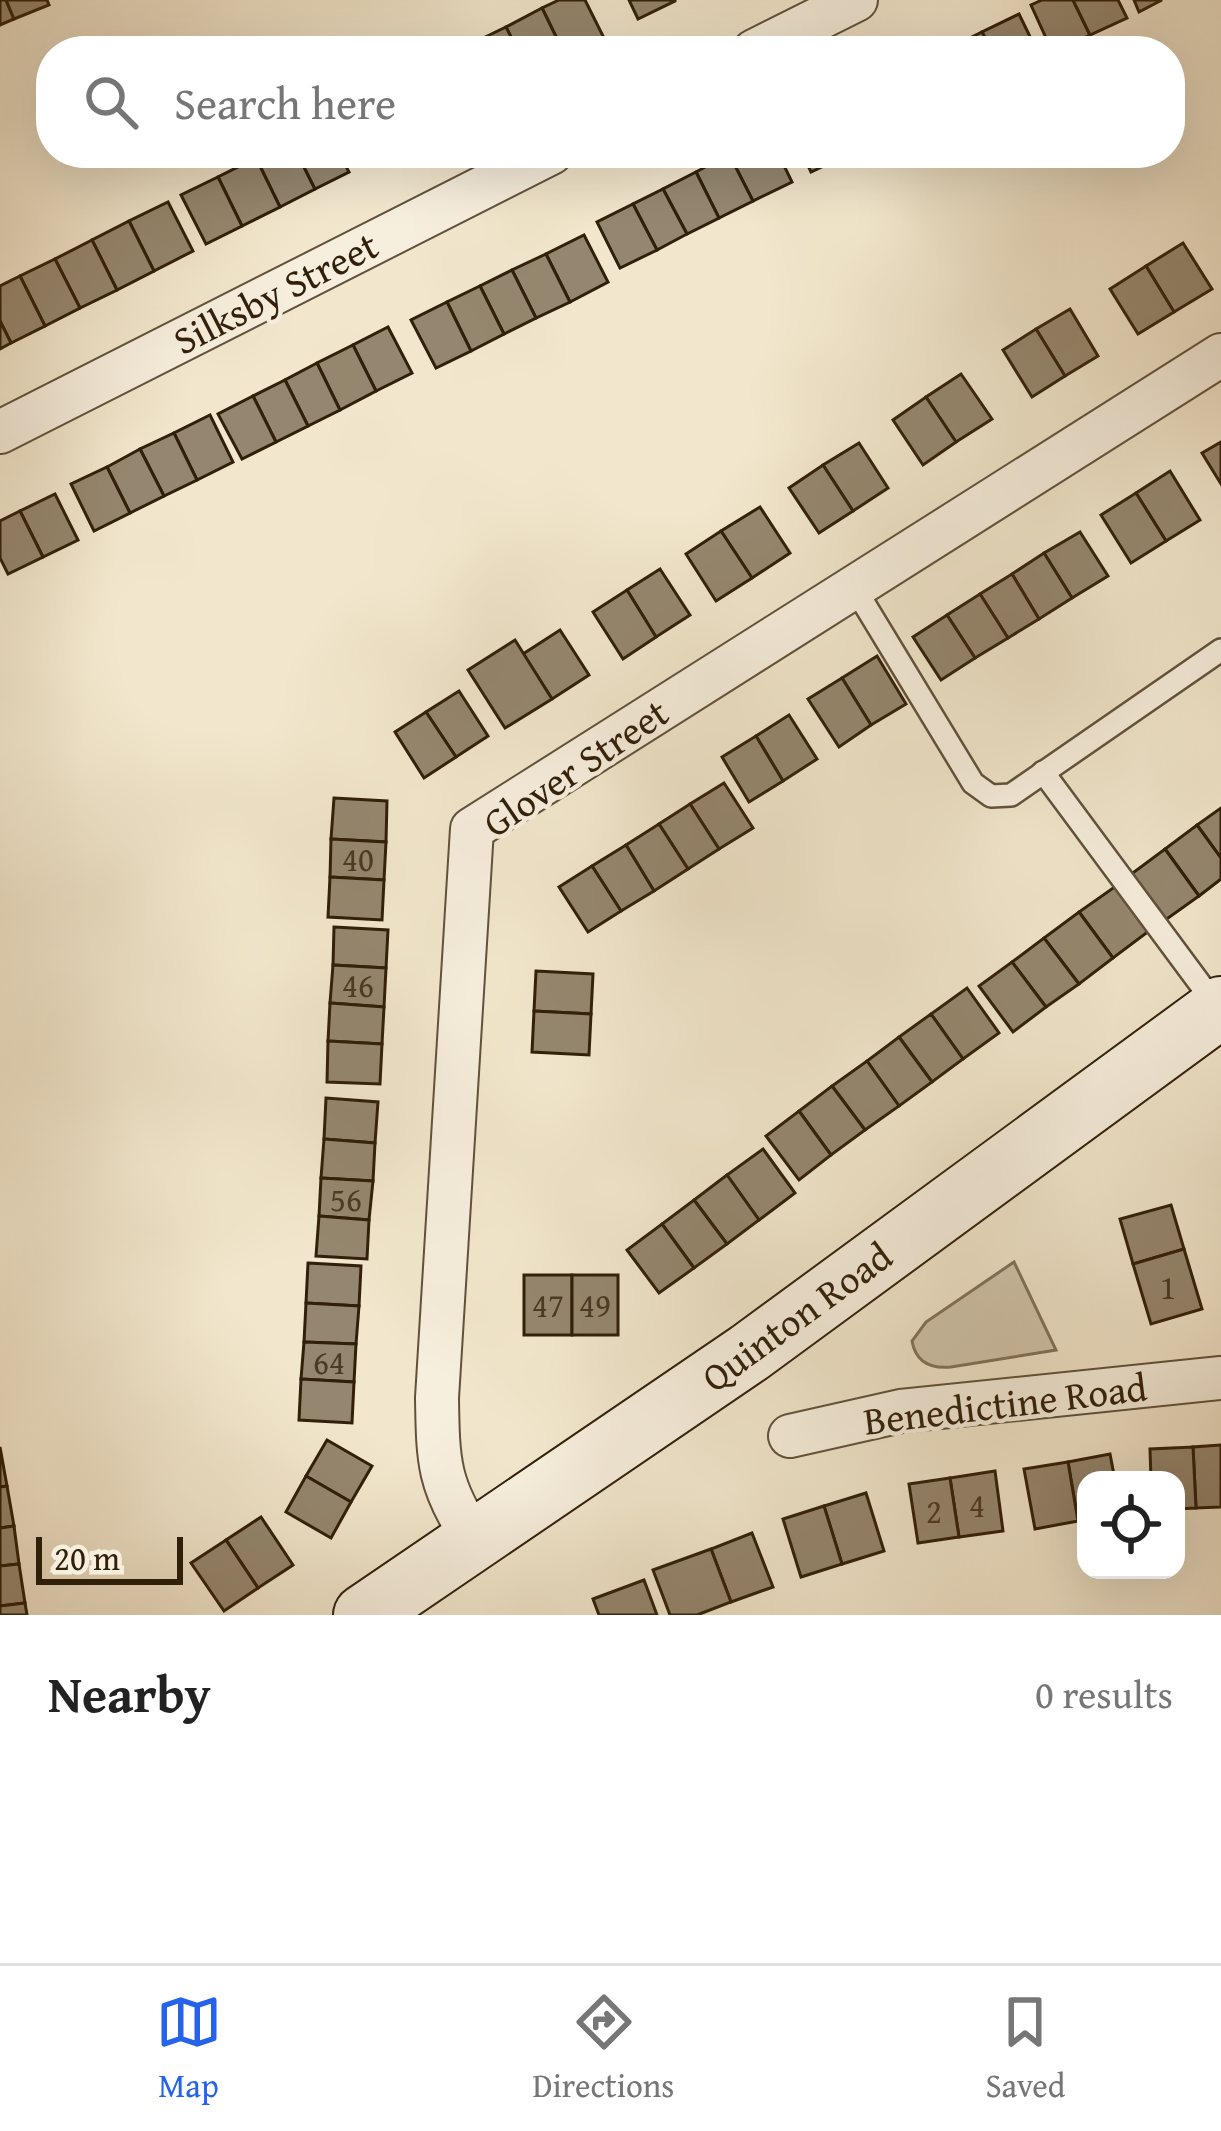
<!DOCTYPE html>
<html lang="en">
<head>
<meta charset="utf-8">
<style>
	body { margin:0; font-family:"Gentium Book Plus",serif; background:#f6f6f6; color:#222 }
	.controls { position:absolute; right:36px; bottom:36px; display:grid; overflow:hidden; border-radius:24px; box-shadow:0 12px 48px #0002 }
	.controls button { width:108px; height:108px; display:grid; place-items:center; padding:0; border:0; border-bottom:3px solid #e0e0e0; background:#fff; color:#222; font:60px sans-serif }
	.scale { position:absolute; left:36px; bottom:30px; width:147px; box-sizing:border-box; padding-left:12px; border:6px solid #311f0a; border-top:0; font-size:33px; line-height:42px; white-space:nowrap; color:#311f0a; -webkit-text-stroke:9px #f7efde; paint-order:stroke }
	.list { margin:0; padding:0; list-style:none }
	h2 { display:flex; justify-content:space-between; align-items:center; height:156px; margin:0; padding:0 48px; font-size:51px }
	h2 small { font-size:39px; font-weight:400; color:#767676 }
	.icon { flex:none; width:66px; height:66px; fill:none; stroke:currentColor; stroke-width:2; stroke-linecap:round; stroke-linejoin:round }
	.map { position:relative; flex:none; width:1221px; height:1615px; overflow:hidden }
	.search { position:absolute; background:#fff; box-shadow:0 12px 48px #0002; left:36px; right:36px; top:36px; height:132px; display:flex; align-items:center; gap:30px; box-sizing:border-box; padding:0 42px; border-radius:48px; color:#767676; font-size:45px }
	.sheet { height:348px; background:#fff }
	nav { display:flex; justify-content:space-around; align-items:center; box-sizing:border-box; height:168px; border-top:3px solid #e0e0e0; background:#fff; font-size:33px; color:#767676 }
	nav a { display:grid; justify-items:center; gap:6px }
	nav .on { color:#2563eb }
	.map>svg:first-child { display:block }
</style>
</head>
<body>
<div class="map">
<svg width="1221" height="1615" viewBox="0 0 1221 1615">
	<rect width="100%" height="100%" fill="#f2e7cd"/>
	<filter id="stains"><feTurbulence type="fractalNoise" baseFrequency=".00167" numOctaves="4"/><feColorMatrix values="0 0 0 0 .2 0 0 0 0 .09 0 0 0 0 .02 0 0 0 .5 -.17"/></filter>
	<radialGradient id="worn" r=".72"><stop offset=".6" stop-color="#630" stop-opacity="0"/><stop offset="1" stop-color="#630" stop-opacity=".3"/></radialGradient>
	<!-- grass -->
	<path fill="#d1c5ac" stroke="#81725b" stroke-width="3" d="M1014 1262 1056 1350 951 1367C931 1369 916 1363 912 1341L926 1322Z"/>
	<!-- building -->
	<g fill="#95876f" stroke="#311f0a" stroke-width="3">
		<polygon points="0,0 6,0 14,19 0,25"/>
		<polygon points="6,0 47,0 49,5 14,19"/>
		<polygon points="559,0 585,0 604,38 578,51 563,51 542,8"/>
		<polygon points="629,0 675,0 675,1 638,19"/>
		<polygon points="1042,0 1073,0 1090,35 1058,51 1052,51 1031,5"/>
		<polygon points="1073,0 1118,0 1127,18 1090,35"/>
		<polygon points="1134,0 1162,0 1139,12"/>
		<polygon points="542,8 563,51 518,51 506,27"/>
		<polygon points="1019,14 1037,51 992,51 982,32"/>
		<polygon points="506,27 518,51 478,51 473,43"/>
		<polygon points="982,32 992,51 949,51 948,49"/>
		<polygon points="266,153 297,153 315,189 280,207 256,158"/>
		<polygon points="297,153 339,153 349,172 315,189"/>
		<polygon points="732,153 778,153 792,182 753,201 729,154"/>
		<polygon points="802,153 843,153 845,156 811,172"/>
		<polygon points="729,154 753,201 719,218 696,172"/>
		<polygon points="256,158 280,207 242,226 218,177"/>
		<polygon points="696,172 719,218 687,234 663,189"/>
		<polygon points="218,177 242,226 206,244 181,195"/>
		<polygon points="663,189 687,234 657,250 633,204"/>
		<polygon points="168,202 193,251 154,271 129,221"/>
		<polygon points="633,204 657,250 620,268 597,222"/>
		<polygon points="129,221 154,271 117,290 92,240"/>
		<polygon points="584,235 608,282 570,302 546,254"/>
		<polygon points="92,240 117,290 80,308 55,259"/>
		<polygon points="1183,243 1212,289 1174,312 1146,266"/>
		<polygon points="546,254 570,302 536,318 512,270"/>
		<polygon points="55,259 80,308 45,326 20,276"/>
		<polygon points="1146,266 1174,312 1138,334 1110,289"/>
		<polygon points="512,270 536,318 504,334 480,286"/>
		<polygon points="20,276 45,326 11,343 0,321 0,286"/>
		<polygon points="480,286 504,334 471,351 447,302"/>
		<polygon points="447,302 471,351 436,368 411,320"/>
		<polygon points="1070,309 1098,356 1065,376 1036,329"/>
		<polygon points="0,321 11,343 0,349"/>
		<polygon points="388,327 412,373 376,391 353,345"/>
		<polygon points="1036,329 1065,376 1032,397 1003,350"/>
		<polygon points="353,345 376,391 340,410 317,363"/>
		<polygon points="317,363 340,410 308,426 285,380"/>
		<polygon points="961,374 992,419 956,442 926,397"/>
		<polygon points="285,380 308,426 276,442 253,396"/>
		<polygon points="253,396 276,442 242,459 218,414"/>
		<polygon points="926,397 956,442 923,465 893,420"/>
		<polygon points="210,415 233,462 197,480 174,433"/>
		<polygon points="174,433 197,480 164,496 140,449"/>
		<polygon points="1221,442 1221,484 1202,453"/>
		<polygon points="859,443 888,488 853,511 823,465"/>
		<polygon points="140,449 164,496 130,513 107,467"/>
		<polygon points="823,465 853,511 819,533 789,488"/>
		<polygon points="107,467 130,513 94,531 71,484"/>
		<polygon points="1170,471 1200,520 1166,541 1136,493"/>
		<polygon points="1136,493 1166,541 1131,563 1101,515"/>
		<polygon points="55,494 78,540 43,557 20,511"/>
		<polygon points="760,507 790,553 752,578 721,531"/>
		<polygon points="20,511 43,557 8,574 0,558 0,521"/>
		<polygon points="721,531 752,578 716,601 686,554"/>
		<polygon points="1080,532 1108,576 1072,598 1044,553"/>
		<polygon points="1044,553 1072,598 1039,619 1012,574"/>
		<polygon points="660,569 690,615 656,637 627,590"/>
		<polygon points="1012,574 1039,619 1008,638 980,594"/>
		<polygon points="627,590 656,637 623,659 593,612"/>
		<polygon points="980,594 1008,638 975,658 947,615"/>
		<polygon points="947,615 975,658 941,680 913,637"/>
		<polygon points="560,630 589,675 552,699 523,654"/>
		<polygon points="515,640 552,699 505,728 468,670"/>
		<polygon points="877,656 906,704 871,725 842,678"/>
		<polygon points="842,678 871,725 839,747 808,699"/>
		<polygon points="459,691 488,736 456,757 426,712"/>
		<polygon points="426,712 456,757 424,778 395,732"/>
		<polygon points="789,715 817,759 783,781 756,736"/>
		<polygon points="756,736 783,781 749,802 722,757"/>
		<polygon points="724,783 753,828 719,849 690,804"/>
		<polygon points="334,798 387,801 386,842 331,839"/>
		<polygon points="690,804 719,849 688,869 659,824"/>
		<polygon points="1221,808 1221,858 1197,825"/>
		<polygon points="659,824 688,869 654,891 626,845"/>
		<polygon points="1197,825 1221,858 1221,879 1199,896 1165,849"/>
		<polygon points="331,839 386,842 384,880 330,877"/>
		<polygon points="626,845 654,891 621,911 592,866"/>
		<polygon points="1165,849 1199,896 1164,921 1130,875"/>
		<polygon points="592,866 621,911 588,932 559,887"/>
		<polygon points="330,877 384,880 382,920 328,917"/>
		<polygon points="1116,886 1149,931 1113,958 1079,912"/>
		<polygon points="1079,912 1113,958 1079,984 1044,938"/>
		<polygon points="334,927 388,930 386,968 333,965"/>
		<polygon points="1044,938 1079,984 1046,1007 1012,962"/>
		<polygon points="1012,962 1046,1007 1013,1032 979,986"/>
		<polygon points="333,965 386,968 384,1007 330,1003"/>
		<polygon points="536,971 593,974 591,1014 534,1011"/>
		<polygon points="967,988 999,1033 963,1059 931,1014"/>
		<polygon points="330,1003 384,1007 382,1044 328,1041"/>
		<polygon points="534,1011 591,1014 589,1055 532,1052"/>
		<polygon points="931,1014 963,1059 932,1082 899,1037"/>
		<polygon points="899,1037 932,1082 899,1106 867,1061"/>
		<polygon points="328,1041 382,1044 380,1084 327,1082"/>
		<polygon points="867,1061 899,1106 865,1130 832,1086"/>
		<polygon points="832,1086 865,1130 831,1155 799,1111"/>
		<polygon points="326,1098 378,1102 375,1143 324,1139"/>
		<polygon points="799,1111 831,1155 799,1180 766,1136"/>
		<polygon points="324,1139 375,1143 373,1181 321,1178"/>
		<polygon points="763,1149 795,1193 759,1220 727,1175"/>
		<polygon points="727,1175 759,1220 727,1244 694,1200"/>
		<polygon points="321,1178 373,1181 369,1220 319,1216"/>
		<polygon points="694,1200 727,1244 694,1268 662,1224"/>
		<polygon points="1171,1205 1184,1249 1133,1264 1120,1219"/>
		<polygon points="319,1216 369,1220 367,1259 316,1256"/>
		<polygon points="662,1224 694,1268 659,1293 627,1250"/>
		<polygon points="1184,1249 1202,1309 1151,1324 1133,1264"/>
		<polygon points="308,1263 361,1266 359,1306 306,1303"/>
		<rect x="524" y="1275" width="48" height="60"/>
		<rect x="572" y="1275" width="46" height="60"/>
		<polygon points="306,1303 359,1306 356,1344 304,1342"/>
		<polygon points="304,1342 356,1344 354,1382 301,1379"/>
		<polygon points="301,1379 354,1382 352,1423 299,1420"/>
		<polygon points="327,1440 372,1466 351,1502 306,1476"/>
		<polygon points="1221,1445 1221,1507 1196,1508 1193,1447"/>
		<polygon points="0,1447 7,1486 0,1487"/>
		<polygon points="1193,1447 1196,1508 1176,1509 1176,1480 1151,1480 1150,1449"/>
		<polygon points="1110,1454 1115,1480 1086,1480 1086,1520 1078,1521 1068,1462"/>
		<polygon points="1068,1462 1078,1521 1035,1529 1024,1469"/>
		<polygon points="995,1471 1003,1531 959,1537 950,1478"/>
		<polygon points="306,1476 351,1502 331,1538 286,1512"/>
		<polygon points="950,1478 959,1537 918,1543 909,1484"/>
		<polygon points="7,1486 14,1526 0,1528 0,1487"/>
		<polygon points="866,1493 884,1551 842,1564 824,1506"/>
		<polygon points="824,1506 842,1564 801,1577 783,1519"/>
		<polygon points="261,1517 293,1565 258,1588 226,1540"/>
		<polygon points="14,1526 19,1564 0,1566 0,1528"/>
		<polygon points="752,1533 773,1587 731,1602 711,1549"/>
		<polygon points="226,1540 258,1588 224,1611 191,1563"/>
		<polygon points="711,1549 731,1602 697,1615 670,1615 653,1570"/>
		<polygon points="19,1564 25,1603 0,1606 0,1566"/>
		<polygon points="644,1580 657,1615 599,1615 593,1599"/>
		<polygon points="25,1603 27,1615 0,1615 0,1606"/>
	</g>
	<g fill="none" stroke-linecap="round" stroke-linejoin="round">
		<defs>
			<g id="lane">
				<polyline points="854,587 973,783 991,796 1011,795 1221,650"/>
				<polyline points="1043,772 1215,1004"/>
			</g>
			<g id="street">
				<polyline points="754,51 856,0"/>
				<polyline points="0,432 551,153"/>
				<polyline points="790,1436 901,1411 1221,1378"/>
				<path d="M474 1539C438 1485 438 1461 437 1398L472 829 1221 355"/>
			</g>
			<polyline id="secondary" points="364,1615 749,1353 1221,1007"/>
		</defs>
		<!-- lane casing -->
		<use href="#lane" stroke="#61513b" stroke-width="26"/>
		<!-- street casing -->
		<use href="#street" stroke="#61513b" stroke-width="46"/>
		<!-- secondary casing -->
		<use href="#secondary" stroke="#311f0a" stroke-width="64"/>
		<!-- lane -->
		<use href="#lane" stroke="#f7efde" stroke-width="21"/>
		<!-- street -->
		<use href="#street" stroke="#f7efde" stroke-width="42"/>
		<!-- secondary -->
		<use href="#secondary" stroke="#f7efde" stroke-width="60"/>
	</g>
	<g text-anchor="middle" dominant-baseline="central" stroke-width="9" stroke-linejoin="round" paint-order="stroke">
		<!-- number labels -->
		<g font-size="33" fill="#4a3923">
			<text x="358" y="859">40</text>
			<text x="358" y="985">46</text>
			<text x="346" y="1199">56</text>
			<text x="1168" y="1287">1</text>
			<text x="548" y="1305">47</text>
			<text x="595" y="1305">49</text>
			<text x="329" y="1362">64</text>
			<text x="977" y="1505">4</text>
			<text x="934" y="1511">2</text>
		</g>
		<!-- street labels -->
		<g font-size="39" fill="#311f0a" stroke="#f7efde">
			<text transform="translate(275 292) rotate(-27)">Silksby Street</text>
			<text transform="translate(575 767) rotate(-34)">Glover Street</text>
			<text transform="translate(796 1316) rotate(-36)">Quinton Road</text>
			<text transform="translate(1005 1403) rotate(-7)">Benedictine Road</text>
		</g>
	</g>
	<rect width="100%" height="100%" filter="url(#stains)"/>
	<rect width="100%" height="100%" fill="url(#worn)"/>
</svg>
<div class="controls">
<button><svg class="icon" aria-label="locate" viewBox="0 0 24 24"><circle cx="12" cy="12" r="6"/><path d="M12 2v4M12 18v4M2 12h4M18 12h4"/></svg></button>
</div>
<div class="scale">20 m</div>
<div class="search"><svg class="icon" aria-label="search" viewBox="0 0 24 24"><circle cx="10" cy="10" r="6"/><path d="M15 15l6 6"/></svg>Search here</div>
</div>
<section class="sheet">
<h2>Nearby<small>0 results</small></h2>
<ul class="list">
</ul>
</section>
<nav>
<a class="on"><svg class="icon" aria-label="map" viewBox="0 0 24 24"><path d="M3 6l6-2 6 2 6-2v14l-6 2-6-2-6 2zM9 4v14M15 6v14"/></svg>Map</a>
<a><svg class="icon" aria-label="directions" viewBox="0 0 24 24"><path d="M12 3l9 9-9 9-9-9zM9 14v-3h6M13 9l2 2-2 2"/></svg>Directions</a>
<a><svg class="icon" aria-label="saved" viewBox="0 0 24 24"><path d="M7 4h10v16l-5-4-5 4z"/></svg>Saved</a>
</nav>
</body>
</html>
